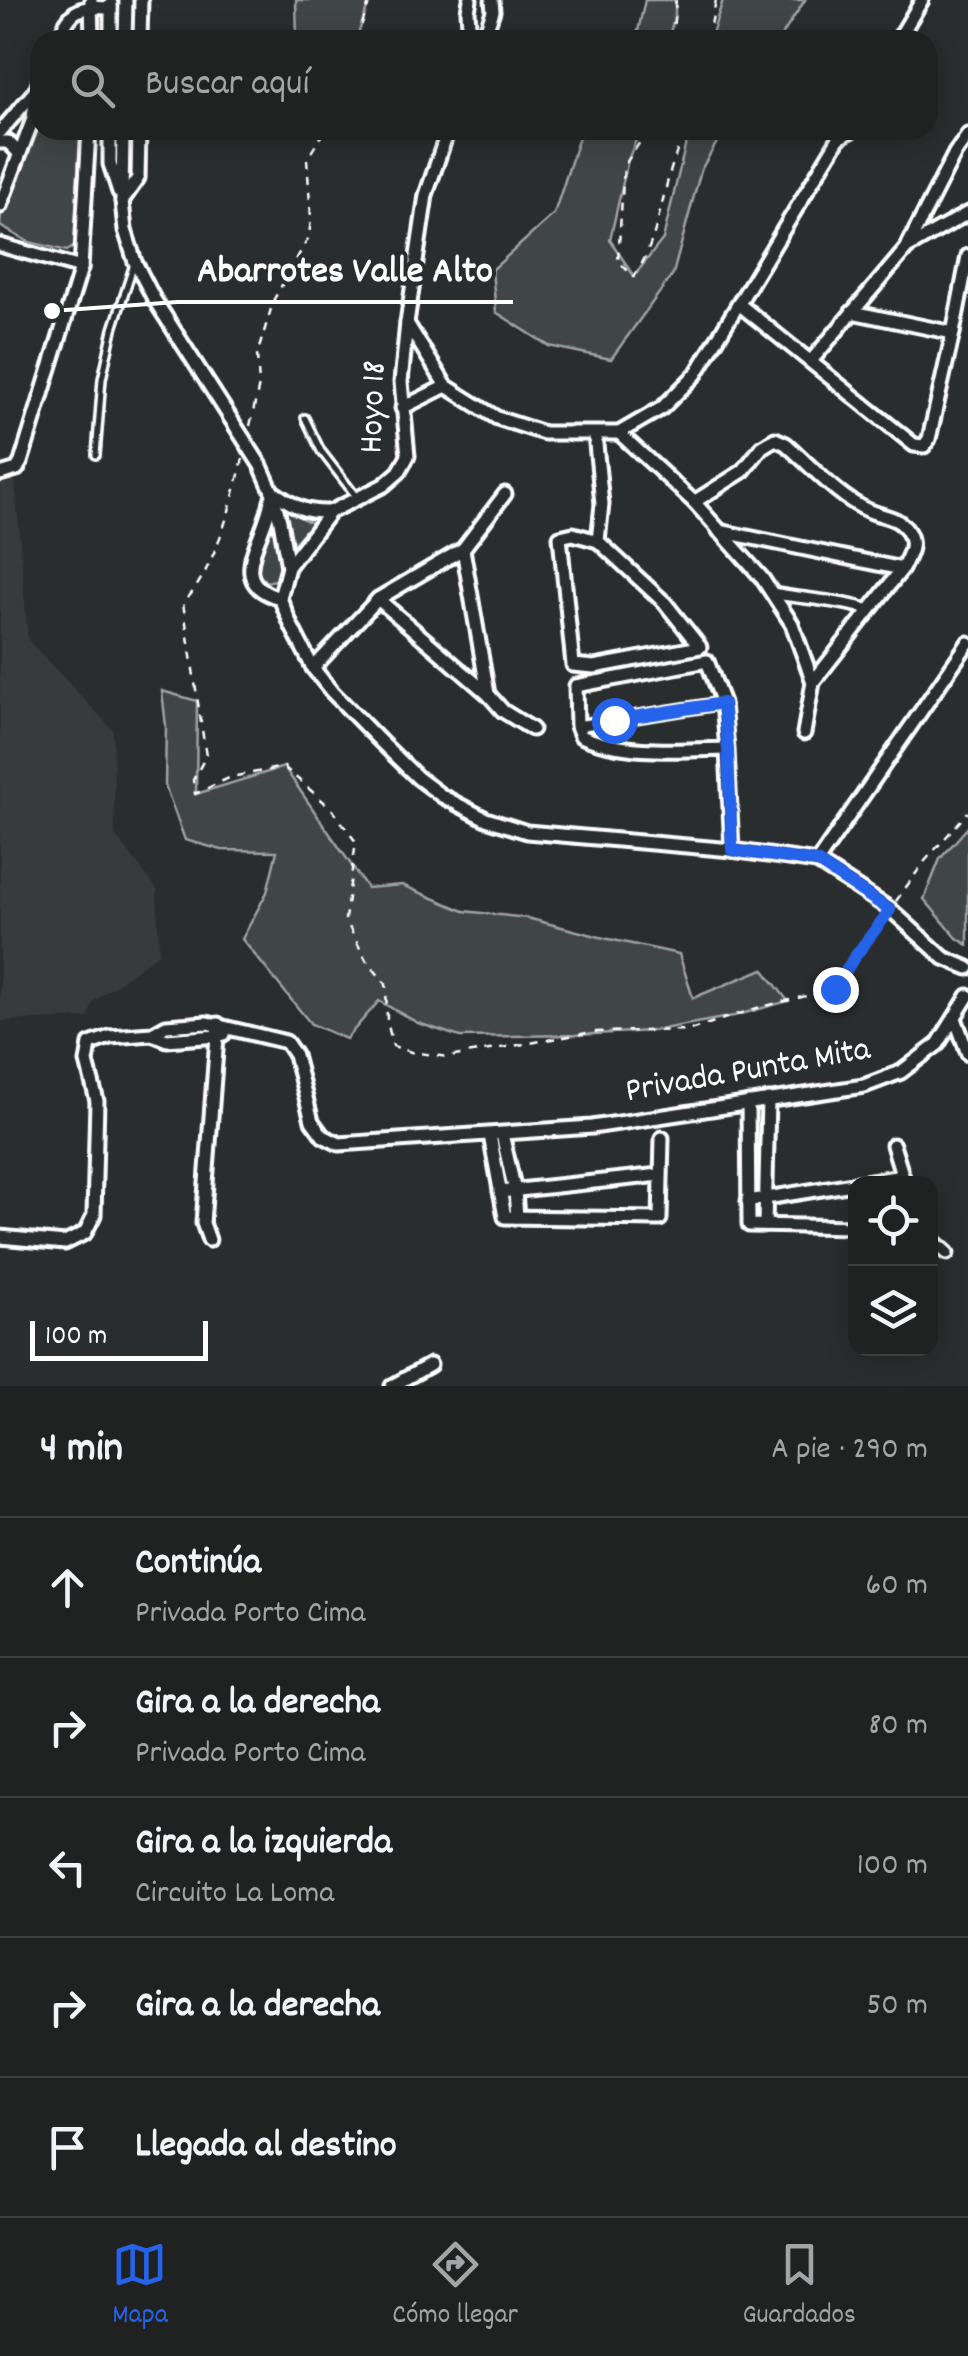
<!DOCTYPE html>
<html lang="es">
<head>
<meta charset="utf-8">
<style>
	body { margin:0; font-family:Dekko,sans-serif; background:#282a2a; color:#f1f3f6 }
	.controls { position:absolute; right:30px; bottom:30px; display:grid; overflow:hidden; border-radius:20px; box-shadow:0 5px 25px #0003 }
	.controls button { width:90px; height:90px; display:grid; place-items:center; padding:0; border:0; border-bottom:2px solid #3d3f40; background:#202222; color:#f1f3f6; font:50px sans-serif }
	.scale { position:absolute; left:30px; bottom:25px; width:178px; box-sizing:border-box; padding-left:10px; border:5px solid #fff; border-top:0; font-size:28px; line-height:35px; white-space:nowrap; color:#fff; -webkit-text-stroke:8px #2a2d2e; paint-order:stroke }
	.stop { position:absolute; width:30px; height:30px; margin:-22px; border:8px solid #2563eb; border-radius:50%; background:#fff }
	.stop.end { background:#2563eb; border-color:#fff; box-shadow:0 2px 10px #0008 }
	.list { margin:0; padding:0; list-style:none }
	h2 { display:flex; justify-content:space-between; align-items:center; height:130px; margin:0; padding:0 40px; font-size:42px }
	h2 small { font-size:32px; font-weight:400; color:#a2a4a5 }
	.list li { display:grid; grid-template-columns:65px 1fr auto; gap:30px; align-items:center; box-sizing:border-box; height:140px; padding:0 40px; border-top:2px solid #3d3f40 }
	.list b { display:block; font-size:38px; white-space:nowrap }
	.list p { margin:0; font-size:32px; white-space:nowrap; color:#a2a4a5 }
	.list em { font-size:32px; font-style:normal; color:#a2a4a5 }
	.icon { flex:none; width:55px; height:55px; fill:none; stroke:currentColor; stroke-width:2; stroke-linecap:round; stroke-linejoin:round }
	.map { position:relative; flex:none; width:968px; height:1386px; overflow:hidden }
	.search { position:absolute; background:#202222; box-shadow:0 5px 25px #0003; left:30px; right:30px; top:30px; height:110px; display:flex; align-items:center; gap:25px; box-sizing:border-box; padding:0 35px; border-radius:30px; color:#a2a4a5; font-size:38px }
	.sheet { height:830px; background:#202222 }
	nav { display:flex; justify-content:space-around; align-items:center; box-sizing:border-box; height:140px; border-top:2px solid #3d3f40; background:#202222; font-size:28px; color:#a2a4a5 }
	nav a { display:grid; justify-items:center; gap:5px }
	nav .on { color:#2563eb }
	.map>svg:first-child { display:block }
</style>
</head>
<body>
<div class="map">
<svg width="968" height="1386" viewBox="0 0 968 1386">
	<rect width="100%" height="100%" fill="#2a2d2e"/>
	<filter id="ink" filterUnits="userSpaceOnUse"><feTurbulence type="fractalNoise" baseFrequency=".01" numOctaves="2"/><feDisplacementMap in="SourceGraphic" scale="20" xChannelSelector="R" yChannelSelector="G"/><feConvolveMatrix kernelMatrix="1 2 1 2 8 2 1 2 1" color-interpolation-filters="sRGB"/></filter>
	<g filter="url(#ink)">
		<!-- built -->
		<polygon fill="#373a3b" points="15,480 28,640 113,730 115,835 157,889 159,953 94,1001 88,1018 0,1021 0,482"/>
		<!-- green -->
		<g fill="#414445" stroke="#a0a2a2" stroke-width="2.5">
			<polygon points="296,0 370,0 356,40 297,40"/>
			<polygon points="645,0 675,0 675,14 668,40 636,40"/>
			<polygon points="723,0 805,0 779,40 710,40"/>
			<polygon points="40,108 40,130 80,130 75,246 67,251 29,242 0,226 1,214"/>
			<polygon points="591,130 640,130 628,160 610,240 634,276 663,239 689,130 724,130 701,170 673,274 611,359 549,346 496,312 492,270 554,214 580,134"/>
			<polygon points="283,503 297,516 312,523 293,544"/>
			<path d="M275 514C279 535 289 560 276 580L266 582 258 574 262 552Z"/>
			<polygon points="162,691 197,701 196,794 284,767 367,888 402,885 464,911 527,918 604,938 679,954 693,998 763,969 788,1001 734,1016 652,1031 575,1035 460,1037 418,1023 379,1001 346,1039 311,1024 242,939 267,892 277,851 222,850 185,840 165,786 166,726"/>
			<polygon points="968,827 968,945 957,938 924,899 940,859"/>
		</g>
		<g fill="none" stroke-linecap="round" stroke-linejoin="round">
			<defs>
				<g id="service">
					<polyline points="305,418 321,451 355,495"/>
					<polyline points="96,455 102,379 113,329 134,264"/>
				</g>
				<g id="pedestrian">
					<path d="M771 593C804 599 838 600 870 610"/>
					<polyline points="577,726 723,703"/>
				</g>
				<g id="minor">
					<polyline points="91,0 92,40"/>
					<path d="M58 40C71 9 77 6 111 8"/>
					<polyline points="111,40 111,4"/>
					<polyline points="125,40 126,0"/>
					<polyline points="140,40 141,0"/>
					<polyline points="470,40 468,11 470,0"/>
					<polyline points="483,40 493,11 492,0"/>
					<polyline points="898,40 922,0"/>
					<polyline points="110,130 110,164 119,192"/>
					<polyline points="123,130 122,201 125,230 135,262 154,299 261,466 272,491 280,521 288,567 280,598 291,625 313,668 332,692 381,742 418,778 442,796 486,819 527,832 732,850 817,862 890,909 944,958 968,968"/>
					<polyline points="0,132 36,90 40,80"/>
					<polyline points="839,138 852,130"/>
					<polyline points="0,142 8,142 19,153"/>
					<polyline points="122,201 138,178 139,130"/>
					<polyline points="0,206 33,119 36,90"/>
					<polyline points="0,245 81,268"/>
					<polyline points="908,245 955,153 968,135"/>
					<polyline points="740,305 914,445 924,446 929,439 953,333 968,256"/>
					<polyline points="852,312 953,333"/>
					<polyline points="407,323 446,386 497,418 544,433 619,433 662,408 696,374 839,138 839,130"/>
					<polyline points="811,361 907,248 968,213"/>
					<polyline points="402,408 446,386"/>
					<polyline points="619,433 694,502 762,578 792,624 813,682"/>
					<polyline points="595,434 602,504 598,541"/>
					<polyline points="0,474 17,469 21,462 81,268 89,130"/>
					<path d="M272 491C294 506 303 513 330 512"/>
					<path d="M271 500C266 538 223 583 280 598"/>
					<path d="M694 502 743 471 762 447 775 439 786 444C810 465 838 497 867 510 882 517 899 516 908 532 916 545 908 557 902 569L813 682 804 733"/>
					<polyline points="719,531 902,569"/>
					<polygon points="573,534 598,541 665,603 700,647 594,667 573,665 560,537"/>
					<polyline points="463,549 488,694"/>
					<polyline points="288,567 330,512 384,485 399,472 408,456 401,382 407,323 426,195 448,130"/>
					<polyline points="378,599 488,694 503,711 532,729"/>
					<polyline points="313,668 378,599 463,549 505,494"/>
					<path d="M727 749C681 750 624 755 581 736L577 726 576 686 707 661 723 703 727 749 732 850"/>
					<polyline points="817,862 968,643"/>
					<polyline points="955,1018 968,1054"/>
					<polyline points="152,1034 167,1040 217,1036 224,1034"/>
					<polyline points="748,1103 749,1225 856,1227"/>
					<polyline points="502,1134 515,1191 517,1217"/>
					<polyline points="490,1135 505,1217 660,1219 662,1138"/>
					<polyline points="893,1145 905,1184"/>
					<polyline points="500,1192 660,1175"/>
					<polyline points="748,1201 902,1176"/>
					<polyline points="765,1225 768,1100"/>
					<polyline points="0,1237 65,1243 85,1233 94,1215 97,1101 87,1062 90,1044 110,1037 152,1034 166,1026 207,1023 286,1042 295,1055 312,1121 323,1136 339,1144 592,1127 864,1086 901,1072 938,1044 968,996"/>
					<polyline points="930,1238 947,1253"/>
					<polyline points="209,1240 203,1223 218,1024"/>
					<polyline points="392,1386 430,1365"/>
				</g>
			</defs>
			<!-- service casing -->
			<use href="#service" stroke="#fff" stroke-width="12"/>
			<!-- pedestrian casing -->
			<use href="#pedestrian" stroke="#fff" stroke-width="16"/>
			<!-- minor casing -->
			<use href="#minor" stroke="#fff" stroke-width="19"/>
			<!-- path -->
			<g stroke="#fff" stroke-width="2.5" stroke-dasharray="8 8" stroke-linecap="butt">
				<polyline points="357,40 370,0"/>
				<polyline points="672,40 676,0"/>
				<polyline points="708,40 716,0"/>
				<path d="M648 130 624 166 618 261 634 277C656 244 660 206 671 169 675 156 680 143 685 130"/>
				<polyline points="250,426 259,385 257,355 274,299 309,237 311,218 307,159 325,130"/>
				<path d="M243 458C233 500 214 573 183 603L206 756 193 780 195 794 231 777 284 767 332 809 356 842 345 919 366 960 386 984 387 1021 393 1046 411 1052 449 1057 593 1032 690 1030 757 1008 835 989 853 959 882 919"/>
				<polyline points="896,901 925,861 968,812"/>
			</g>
			<!-- service -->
			<use href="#service" stroke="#2a2d2e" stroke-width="5"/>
			<!-- pedestrian -->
			<use href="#pedestrian" stroke="#2a2d2e" stroke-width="9"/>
			<!-- minor -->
			<use href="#minor" stroke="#2a2d2e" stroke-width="11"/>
		</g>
	</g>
	<g fill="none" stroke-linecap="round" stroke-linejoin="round" filter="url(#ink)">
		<!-- route -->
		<polyline stroke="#2563eb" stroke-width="12" points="614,720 723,703 728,749 732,850 817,862 890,910 853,959 835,989"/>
	</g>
	<g text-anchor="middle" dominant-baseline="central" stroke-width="8" stroke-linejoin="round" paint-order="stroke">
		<!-- street labels -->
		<g font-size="35" fill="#fff" stroke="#2a2d2e">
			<text transform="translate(375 407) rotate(-88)">Hoyo 18</text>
			<text transform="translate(748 1072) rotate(-10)">Privada Punta Mita</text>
		</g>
	</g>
	<!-- callouts -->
	<path fill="none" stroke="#fff" stroke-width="4" d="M52 311L177 302H513"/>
	<circle fill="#fff" stroke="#2a2d2e" stroke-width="4" cx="52" cy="311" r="10"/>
	<g font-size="38" text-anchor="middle" font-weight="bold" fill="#fff" stroke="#2a2d2e" stroke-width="8" stroke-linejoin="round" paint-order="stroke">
		<text x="345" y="281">Abarrotes Valle Alto</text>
	</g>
</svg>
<div class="controls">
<button><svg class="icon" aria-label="locate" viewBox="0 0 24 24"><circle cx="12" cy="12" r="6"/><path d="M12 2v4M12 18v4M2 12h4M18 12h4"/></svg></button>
<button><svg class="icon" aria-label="layers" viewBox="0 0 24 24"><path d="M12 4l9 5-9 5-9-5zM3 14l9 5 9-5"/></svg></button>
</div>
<div class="scale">100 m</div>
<div class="stop" style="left:614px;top:720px"></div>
<div class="stop end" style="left:835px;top:989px"></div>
<div class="search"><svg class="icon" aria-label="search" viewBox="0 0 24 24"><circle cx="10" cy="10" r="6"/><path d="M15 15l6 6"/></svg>Buscar aquí</div>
</div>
<section class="sheet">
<h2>4 min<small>A pie · 290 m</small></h2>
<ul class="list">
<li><svg class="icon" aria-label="ahead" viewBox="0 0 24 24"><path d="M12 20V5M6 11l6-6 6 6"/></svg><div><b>Continúa</b><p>Privada Porto Cima</p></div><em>60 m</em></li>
<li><svg class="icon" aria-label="right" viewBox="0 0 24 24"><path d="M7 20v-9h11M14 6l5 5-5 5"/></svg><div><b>Gira a la derecha</b><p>Privada Porto Cima</p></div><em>80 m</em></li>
<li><svg class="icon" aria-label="left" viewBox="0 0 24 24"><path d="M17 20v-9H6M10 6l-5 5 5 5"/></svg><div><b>Gira a la izquierda</b><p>Circuito La Loma</p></div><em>100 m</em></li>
<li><svg class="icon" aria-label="right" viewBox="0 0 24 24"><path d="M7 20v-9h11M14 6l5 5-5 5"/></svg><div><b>Gira a la derecha</b></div><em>50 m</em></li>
<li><svg class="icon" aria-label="arrive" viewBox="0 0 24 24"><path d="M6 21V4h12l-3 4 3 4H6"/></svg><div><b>Llegada al destino</b></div></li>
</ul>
</section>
<nav>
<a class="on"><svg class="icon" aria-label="map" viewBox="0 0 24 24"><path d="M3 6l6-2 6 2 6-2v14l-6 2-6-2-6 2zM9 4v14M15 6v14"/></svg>Mapa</a>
<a><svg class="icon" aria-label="directions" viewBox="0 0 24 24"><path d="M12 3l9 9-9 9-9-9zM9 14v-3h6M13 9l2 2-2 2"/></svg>Cómo llegar</a>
<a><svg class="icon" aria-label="saved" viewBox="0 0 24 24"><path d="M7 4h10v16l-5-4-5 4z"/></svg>Guardados</a>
</nav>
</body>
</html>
